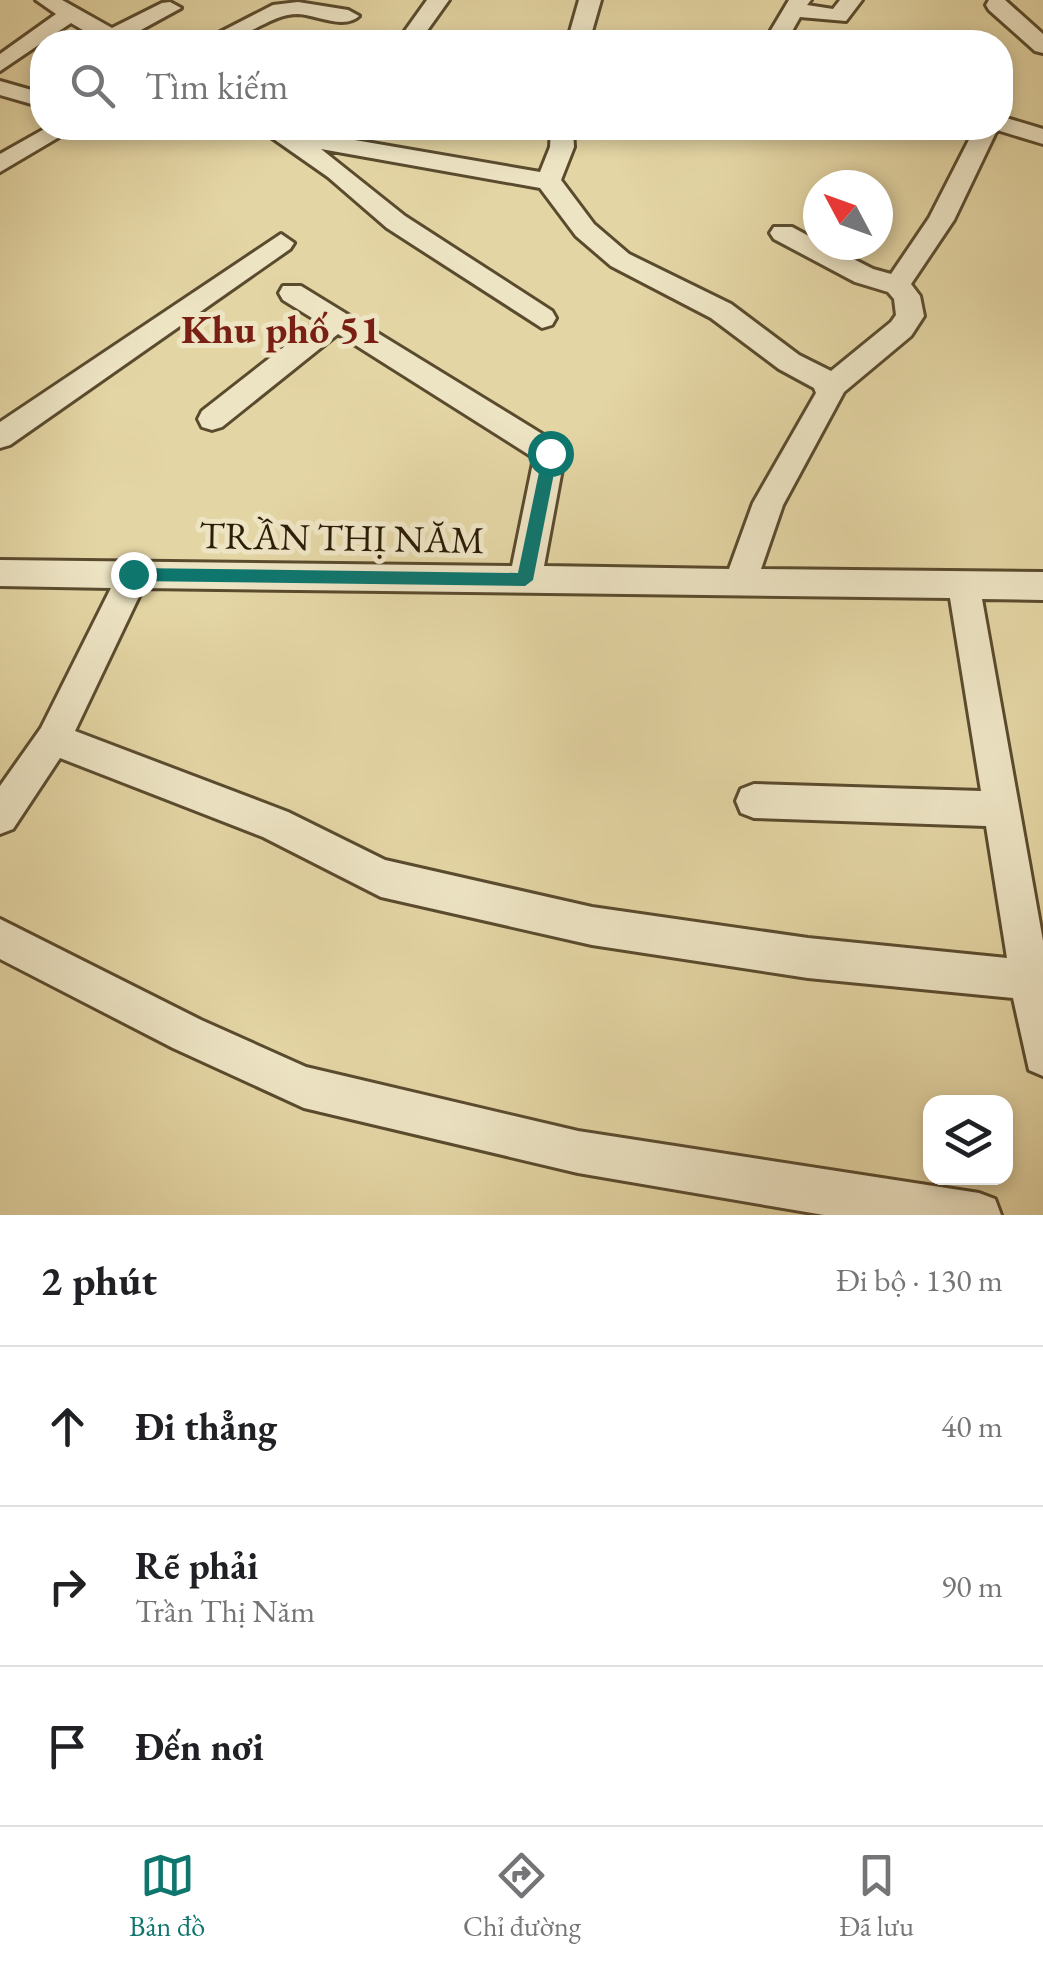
<!DOCTYPE html>
<html lang="vi">
<head>
<meta charset="utf-8">
<style>
	body { margin:0; font-family:"EB Garamond",serif; background:#f2f2f2; color:#202124 }
	.controls { position:absolute; right:30px; bottom:30px; display:grid; overflow:hidden; border-radius:20px; box-shadow:0 5px 15px #0003 }
	.controls button { width:90px; height:90px; display:grid; place-items:center; padding:0; border:0; border-bottom:2px solid #e0e0e0; background:#fff; color:#202124; font:50px sans-serif }
	.compass { position:absolute; left:803px; top:170px; width:90px; height:90px; border-radius:50%; background:#fff; box-shadow:0 5px 15px #0003; rotate:311deg }
	.stop { position:absolute; width:30px; height:30px; margin:-22px; border:8px solid #0f766e; border-radius:50%; background:#fff }
	.stop.end { background:#0f766e; border-color:#fff; box-shadow:0 2px 10px #0008 }
	.list { margin:0; padding:0; list-style:none }
	h2 { display:flex; justify-content:space-between; align-items:center; height:130px; margin:0; padding:0 40px; font-size:42px }
	h2 small { font-size:32px; font-weight:400; color:#757577 }
	.list li { display:grid; grid-template-columns:65px 1fr auto; gap:30px; align-items:center; box-sizing:border-box; height:160px; padding:0 40px; border-top:2px solid #e0e0e0 }
	.list b { display:block; font-size:38px; white-space:nowrap }
	.list p { margin:0; font-size:32px; white-space:nowrap; color:#757577 }
	.list em { font-size:32px; font-style:normal; color:#757577 }
	.icon { flex:none; width:55px; height:55px; fill:none; stroke:currentColor; stroke-width:2; stroke-linecap:round; stroke-linejoin:round }
	.map { position:relative; flex:none; width:1043px; height:1215px; overflow:hidden }
	.search { position:absolute; background:#fff; box-shadow:0 5px 15px #0003; left:30px; right:30px; top:30px; height:110px; display:flex; align-items:center; gap:25px; box-sizing:border-box; padding:0 35px; border-radius:40px; color:#757577; font-size:38px }
	.sheet { height:610px; background:#fff }
	nav { display:flex; justify-content:space-around; align-items:center; box-sizing:border-box; height:140px; border-top:2px solid #e0e0e0; background:#fff; font-size:28px; color:#757577 }
	nav a { display:grid; justify-items:center; gap:5px }
	nav .on { color:#0f766e }
	.map>svg:first-child { display:block }
</style>
</head>
<body>
<div class="map">
<svg width="1043" height="1215" viewBox="0 0 1043 1215">
	<rect width="100%" height="100%" fill="#e4d5a4"/>
	<filter id="stains"><feTurbulence type="fractalNoise" baseFrequency=".002" numOctaves="4"/><feColorMatrix values="0 0 0 0 .2 0 0 0 0 .09 0 0 0 0 .02 0 0 0 .5 -.17"/></filter>
	<radialGradient id="worn" r=".72"><stop offset=".6" stop-color="#630" stop-opacity="0"/><stop offset="1" stop-color="#630" stop-opacity=".3"/></radialGradient>
	<g fill="none" stroke-linecap="round" stroke-linejoin="round">
		<defs>
			<g id="minor">
				<polygon points="36,0 62,0 112,28 162,3 170,2 181,8 128,37 132,42 103,42 71,23 0,71 0,54 56,14"/>
				<polygon points="427,0 449,0 419,42 397,42"/>
				<polygon points="579,0 601,0 589,42 567,42"/>
				<polygon points="789,0 811,0 807,5 833,9 840,0 862,0 846,21 800,17 786,42 764,42"/>
				<polygon points="989,0 1005,0 1043,34 1043,53 1035,51 989,10 986,5"/>
				<path d="M298 2 348 10 359 16C344 30 317 15 298 14 266 14 245 45 201 42L273 5Z"/>
				<polygon points="0,81 42,93 42,107 0,95"/>
				<path d="M1000 116 1043 129V144L997 130 954 220 911 284 920 296 924 316 911 336 844 392 783 505 761 569 1043 572V600L982 599 1043 941V1076L1029 1070 1013 998 808 978 592 945 381 897 263 837 60 758 13 829 0 834V786L41 728 111 588 0 586V560L512 566 534 458 338 334 222 427 212 430 202 427 198 419 202 411 317 321 283 300 279 293 283 286H301L560 445 565 453 544 566 729 569 753 503 816 393 814 388 779 369 711 318 611 266 576 236 540 188 321 149 405 216 552 311 556 318 552 325 542 328 387 228 328 177 258 128H285L540 172 550 147 551 128H573L574 147 561 180 594 224 629 254 731 304 799 355 831 371 891 322 896 315 894 299 888 292 855 282 774 239 770 233 774 227H792L818 241V245H826L873 269 891 274 929 218 975 128H1000ZM143 588 950 598 981 791 754 784 741 789 736 801 741 813 754 818 986 826 1007 958 808 938 592 907 385 860 288 812 75 731Z"/>
				<polygon points="46,128 61,128 66,133 0,172 0,154"/>
				<polygon points="281,234 294,243 290,249 10,445 0,448 0,422"/>
				<polygon points="0,919 201,1020 306,1067 578,1131 979,1193 995,1199 1001,1215 824,1215 578,1173 304,1108 173,1048 0,959"/>
			</g>
		</defs>
		<!-- minor casing -->
		<use href="#minor" stroke="#5a4b2e" stroke-width="6"/>
		<!-- minor -->
		<use href="#minor" fill="#ede4c4" fill-rule="evenodd"/>
	</g>
	<!-- route -->
	<polygon fill="#0f766e" points="550,447 558,453 533,580 525,586 133,581 125,574 133,568 518,573 543,453"/>
	<g text-anchor="middle" dominant-baseline="central" stroke-width="10" stroke-linejoin="round" paint-order="stroke">
		<!-- street labels -->
		<g font-size="38" fill="#2c1d07" stroke="#ede4c4">
			<text transform="translate(342 537) rotate(1)">TRẦN THỊ NĂM</text>
		</g>
		<!-- neighbourhood labels -->
		<g font-size="40" font-weight="bold" fill="#7a1f14" stroke="#ede4c4">
			<text x="281" y="329">Khu phố 51</text>
		</g>
	</g>
	<rect width="100%" height="100%" filter="url(#stains)"/>
	<rect width="100%" height="100%" fill="url(#worn)"/>
</svg>
<div class="controls">
<button><svg class="icon" aria-label="layers" viewBox="0 0 24 24"><path d="M12 4l9 5-9 5-9-5zM3 14l9 5 9-5"/></svg></button>
</div>
<svg class="compass" viewBox="-18 -18 36 36"><path d="M0-13l5 13h-10z" fill="#e53935"/><path d="M0 13l5-13h-10z" fill="#757577"/></svg>
<div class="stop" style="left:550px;top:453px"></div>
<div class="stop end" style="left:133px;top:574px"></div>
<div class="search"><svg class="icon" aria-label="search" viewBox="0 0 24 24"><circle cx="10" cy="10" r="6"/><path d="M15 15l6 6"/></svg>Tìm kiếm</div>
</div>
<section class="sheet">
<h2>2 phút<small>Đi bộ · 130 m</small></h2>
<ul class="list">
<li><svg class="icon" aria-label="ahead" viewBox="0 0 24 24"><path d="M12 20V5M6 11l6-6 6 6"/></svg><div><b>Đi thẳng</b></div><em>40 m</em></li>
<li><svg class="icon" aria-label="right" viewBox="0 0 24 24"><path d="M7 20v-9h11M14 6l5 5-5 5"/></svg><div><b>Rẽ phải</b><p>Trần Thị Năm</p></div><em>90 m</em></li>
<li><svg class="icon" aria-label="arrive" viewBox="0 0 24 24"><path d="M6 21V4h12l-3 4 3 4H6"/></svg><div><b>Đến nơi</b></div></li>
</ul>
</section>
<nav>
<a class="on"><svg class="icon" aria-label="map" viewBox="0 0 24 24"><path d="M3 6l6-2 6 2 6-2v14l-6 2-6-2-6 2zM9 4v14M15 6v14"/></svg>Bản đồ</a>
<a><svg class="icon" aria-label="directions" viewBox="0 0 24 24"><path d="M12 3l9 9-9 9-9-9zM9 14v-3h6M13 9l2 2-2 2"/></svg>Chỉ đường</a>
<a><svg class="icon" aria-label="saved" viewBox="0 0 24 24"><path d="M7 4h10v16l-5-4-5 4z"/></svg>Đã lưu</a>
</nav>
</body>
</html>
